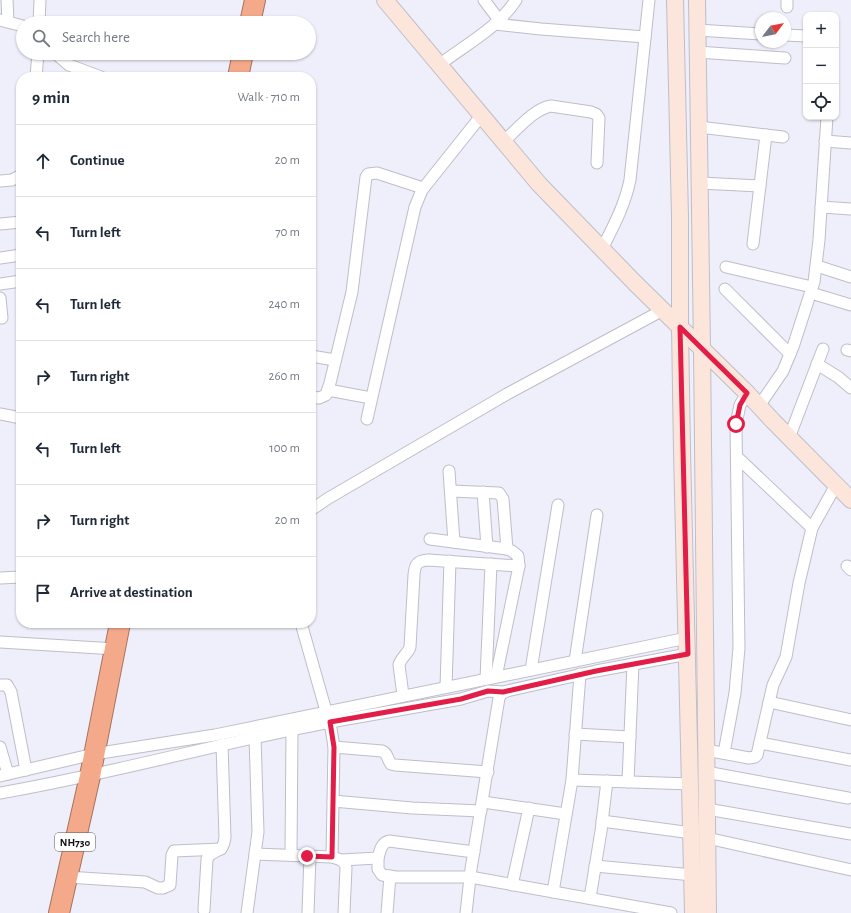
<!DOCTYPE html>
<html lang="en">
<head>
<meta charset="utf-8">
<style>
	body { margin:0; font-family:"Alegreya Sans",sans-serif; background:#f2f2f3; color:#1f2937 }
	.controls { position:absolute; right:12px; top:12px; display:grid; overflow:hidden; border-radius:8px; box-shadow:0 1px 3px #0004 }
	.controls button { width:36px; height:36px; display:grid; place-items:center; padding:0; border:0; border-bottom:1px solid #e0e1e3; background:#fff; color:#1f2937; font:20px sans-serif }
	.compass { position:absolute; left:755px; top:12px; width:36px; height:36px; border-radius:50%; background:#fff; box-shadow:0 1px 3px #0004; rotate:58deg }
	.stop { position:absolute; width:12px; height:12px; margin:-9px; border:3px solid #e11d48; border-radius:50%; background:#fff }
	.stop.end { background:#e11d48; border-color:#fff; box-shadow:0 1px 4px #0008 }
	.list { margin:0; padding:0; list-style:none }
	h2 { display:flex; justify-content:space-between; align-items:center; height:52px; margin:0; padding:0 16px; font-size:17px }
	h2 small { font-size:13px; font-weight:400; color:#747a83 }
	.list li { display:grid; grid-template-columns:26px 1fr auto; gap:12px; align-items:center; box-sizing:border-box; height:72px; padding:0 16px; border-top:1px solid #e0e1e3 }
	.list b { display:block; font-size:15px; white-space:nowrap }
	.list em { font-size:13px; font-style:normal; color:#747a83 }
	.icon { flex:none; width:22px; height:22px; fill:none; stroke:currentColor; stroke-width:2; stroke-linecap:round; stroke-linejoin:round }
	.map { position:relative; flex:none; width:851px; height:913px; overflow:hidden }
	.search { position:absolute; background:#fff; box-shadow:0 1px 3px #0004; left:16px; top:16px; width:300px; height:44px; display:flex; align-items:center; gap:10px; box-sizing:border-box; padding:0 14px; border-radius:22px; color:#747a83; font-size:15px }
	.panel { position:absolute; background:#fff; box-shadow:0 1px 3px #0004; left:16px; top:72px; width:300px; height:556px; border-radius:16px }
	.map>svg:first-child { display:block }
</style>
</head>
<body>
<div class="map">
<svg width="851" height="913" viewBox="0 0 851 913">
	<rect width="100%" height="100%" fill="#efeffb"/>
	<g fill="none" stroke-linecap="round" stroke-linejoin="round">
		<defs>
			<g id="street">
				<polyline points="7,0 8,22"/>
				<polyline points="484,0 499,20"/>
				<polyline points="787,7 787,0"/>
				<polyline points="0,20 23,26"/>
				<polyline points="39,23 40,0"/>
				<polyline points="495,24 541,29 645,37"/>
				<polyline points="697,30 761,34"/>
				<polyline points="785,35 806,36"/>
				<polyline points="697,52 785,58"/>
				<polyline points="55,53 69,65 101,77"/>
				<path d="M439 65C465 45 498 28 516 0"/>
				<polyline points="36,77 38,53"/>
				<polyline points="699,127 783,137"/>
				<polyline points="825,141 851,143"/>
				<path d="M503 142C516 131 533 109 551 106L591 112 596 114 599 118 597 163"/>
				<polyline points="0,181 12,180 21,175"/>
				<polyline points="700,183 760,186"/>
				<polyline points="821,207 851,209"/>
				<polyline points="0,224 21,222"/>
				<polyline points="753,244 766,135"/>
				<path d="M602 249C613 227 625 205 630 180L649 0"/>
				<polyline points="0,258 21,255"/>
				<polyline points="817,266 851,277"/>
				<polyline points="726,267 812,287"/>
				<polyline points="0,284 21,281"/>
				<polyline points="725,289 790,354"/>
				<polyline points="811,293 851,305"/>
				<polyline points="0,298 2,318"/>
				<polyline points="847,350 851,351"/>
				<polyline points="311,356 335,360"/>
				<polyline points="817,364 838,377 851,388"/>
				<polyline points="328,390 371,398"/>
				<polyline points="311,397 319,398 326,395 330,383 352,292 366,177 368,174 377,173 423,188"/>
				<polyline points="759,406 783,371 793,347 814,282 819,240 827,117"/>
				<polyline points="0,414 21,418"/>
				<polyline points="367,419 415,207 422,190 481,116"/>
				<polyline points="789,438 823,349"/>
				<polyline points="737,457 812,528"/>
				<polyline points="449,471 454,542"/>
				<polyline points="451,491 499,493 503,499 507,549"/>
				<polyline points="483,492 487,547"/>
				<polyline points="311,510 327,499 507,394 663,310"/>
				<polyline points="430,539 507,549 512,551 518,556 519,566 496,677"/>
				<polyline points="847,566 851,570"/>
				<polyline points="0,578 21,577"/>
				<polyline points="301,623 326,711"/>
				<polyline points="0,642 116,649"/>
				<polyline points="575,661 597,515"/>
				<polyline points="531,670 558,505"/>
				<polyline points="486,679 491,564"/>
				<polyline points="0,685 7,685 11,692 26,770"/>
				<polyline points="446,687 450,561"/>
				<path d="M403 695 399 665C401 657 408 654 410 647L414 575C415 564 417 561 428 560L519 566"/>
				<polyline points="769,702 851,720"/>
				<polyline points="330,722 461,699 488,691 503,692"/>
				<polyline points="575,734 630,737"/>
				<polyline points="760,743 851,760"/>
				<polyline points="0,747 8,774"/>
				<path d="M334 747 382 751C388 753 387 759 391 764L395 765 488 772"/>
				<polyline points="706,750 749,758 755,757 757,755 773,685 786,657 799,583 812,528 836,485"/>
				<polyline points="724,753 735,693 739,648 736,424 740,405 747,393"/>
				<polyline points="706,772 848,798"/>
				<polyline points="0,776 94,754 215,735 687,638"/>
				<polyline points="572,780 691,784"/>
				<polyline points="628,782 633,664"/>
				<path d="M0 793C111 774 219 743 330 722L334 747 332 857"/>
				<polyline points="333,801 412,808 481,811"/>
				<polyline points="483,802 566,814"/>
				<polyline points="707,809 851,834"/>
				<polyline points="602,821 692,833"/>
				<polyline points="707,838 851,870"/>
				<path d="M255 854 332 857C339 859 345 860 346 868L344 913"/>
				<polyline points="291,855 292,729"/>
				<polyline points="378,858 378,869 382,875 396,877 470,877 671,913"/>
				<path d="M341 860 378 858C380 851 381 843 389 841L474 852"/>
				<polyline points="595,866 693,875"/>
				<polyline points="67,877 145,882 158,888 163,888 170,885 172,855 174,851 221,849"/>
				<polyline points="512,885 529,808"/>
				<polyline points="553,892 572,780 580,674"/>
				<polyline points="590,898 601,831 607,781"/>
				<path d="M204 910 207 859C213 847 223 856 225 837L222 745"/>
				<polyline points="247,913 258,832 255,737"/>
				<polyline points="308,913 310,856"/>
				<polyline points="387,913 390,876"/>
				<polyline points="466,913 471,869 499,698 501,694 507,691 596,671 688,654"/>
			</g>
			<g id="secondary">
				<polyline points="385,0 539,184 635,283 747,393 773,421 851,500"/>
				<polyline points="675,0 680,217 680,327 682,451 693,913"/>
				<polyline points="697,0 702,348 708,913"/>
			</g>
			<g id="highway">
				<polyline points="250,23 255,0"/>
				<polyline points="238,77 243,53"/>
				<polyline points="59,913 90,776 120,623"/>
			</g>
		</defs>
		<!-- street casing -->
		<use href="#street" stroke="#bebec9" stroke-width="13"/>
		<!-- secondary casing -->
		<use href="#secondary" stroke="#bebec9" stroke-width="18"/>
		<!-- highway casing -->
		<use href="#highway" stroke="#a47360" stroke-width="22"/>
		<!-- street -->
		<use href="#street" stroke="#fff" stroke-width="11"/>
		<!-- secondary -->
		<use href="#secondary" stroke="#fce6dc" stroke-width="16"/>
		<!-- highway -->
		<use href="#highway" stroke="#f4aa8a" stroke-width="20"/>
	</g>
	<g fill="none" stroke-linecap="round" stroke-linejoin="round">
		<!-- route -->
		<polyline stroke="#e11d48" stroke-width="5" points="307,856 332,857 334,747 330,722 461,699 488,691 503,692 596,671 688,654 680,327 747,393 740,405 736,424"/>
	</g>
	<g text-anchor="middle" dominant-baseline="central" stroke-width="3" stroke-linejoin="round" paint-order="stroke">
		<!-- shield labels -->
		<rect fill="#fefefe" stroke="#565659" stroke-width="1" x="55" y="833" width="40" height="18" rx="3"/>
		<g font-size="11" font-weight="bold" fill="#0e0e12">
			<text x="75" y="842">NH730</text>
		</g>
	</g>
</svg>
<div class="controls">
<button>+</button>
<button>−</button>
<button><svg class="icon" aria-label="locate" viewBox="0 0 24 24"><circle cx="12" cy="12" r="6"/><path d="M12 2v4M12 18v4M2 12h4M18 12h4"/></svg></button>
</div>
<svg class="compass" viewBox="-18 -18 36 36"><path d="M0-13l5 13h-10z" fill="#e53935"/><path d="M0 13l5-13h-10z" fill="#747a83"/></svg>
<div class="stop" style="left:736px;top:424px"></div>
<div class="stop end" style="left:307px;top:856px"></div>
<div class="search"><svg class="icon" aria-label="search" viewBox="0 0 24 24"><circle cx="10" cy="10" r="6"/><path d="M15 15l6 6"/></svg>Search here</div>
<section class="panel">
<h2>9 min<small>Walk · 710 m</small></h2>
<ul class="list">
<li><svg class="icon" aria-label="ahead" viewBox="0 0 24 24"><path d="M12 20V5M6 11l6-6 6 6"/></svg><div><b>Continue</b></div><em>20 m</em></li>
<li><svg class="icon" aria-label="left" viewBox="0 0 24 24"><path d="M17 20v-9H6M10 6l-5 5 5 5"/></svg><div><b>Turn left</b></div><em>70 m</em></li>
<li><svg class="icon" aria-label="left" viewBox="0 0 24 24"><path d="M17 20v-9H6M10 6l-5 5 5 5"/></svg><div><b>Turn left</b></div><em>240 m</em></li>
<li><svg class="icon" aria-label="right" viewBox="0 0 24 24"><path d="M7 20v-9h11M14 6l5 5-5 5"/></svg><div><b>Turn right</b></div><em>260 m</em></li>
<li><svg class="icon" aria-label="left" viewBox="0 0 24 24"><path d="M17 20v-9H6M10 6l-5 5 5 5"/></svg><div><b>Turn left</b></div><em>100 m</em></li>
<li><svg class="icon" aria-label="right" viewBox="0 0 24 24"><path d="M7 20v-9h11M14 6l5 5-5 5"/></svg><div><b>Turn right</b></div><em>20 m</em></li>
<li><svg class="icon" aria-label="arrive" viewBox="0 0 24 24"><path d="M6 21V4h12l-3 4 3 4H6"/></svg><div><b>Arrive at destination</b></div></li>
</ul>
</section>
</div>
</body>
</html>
